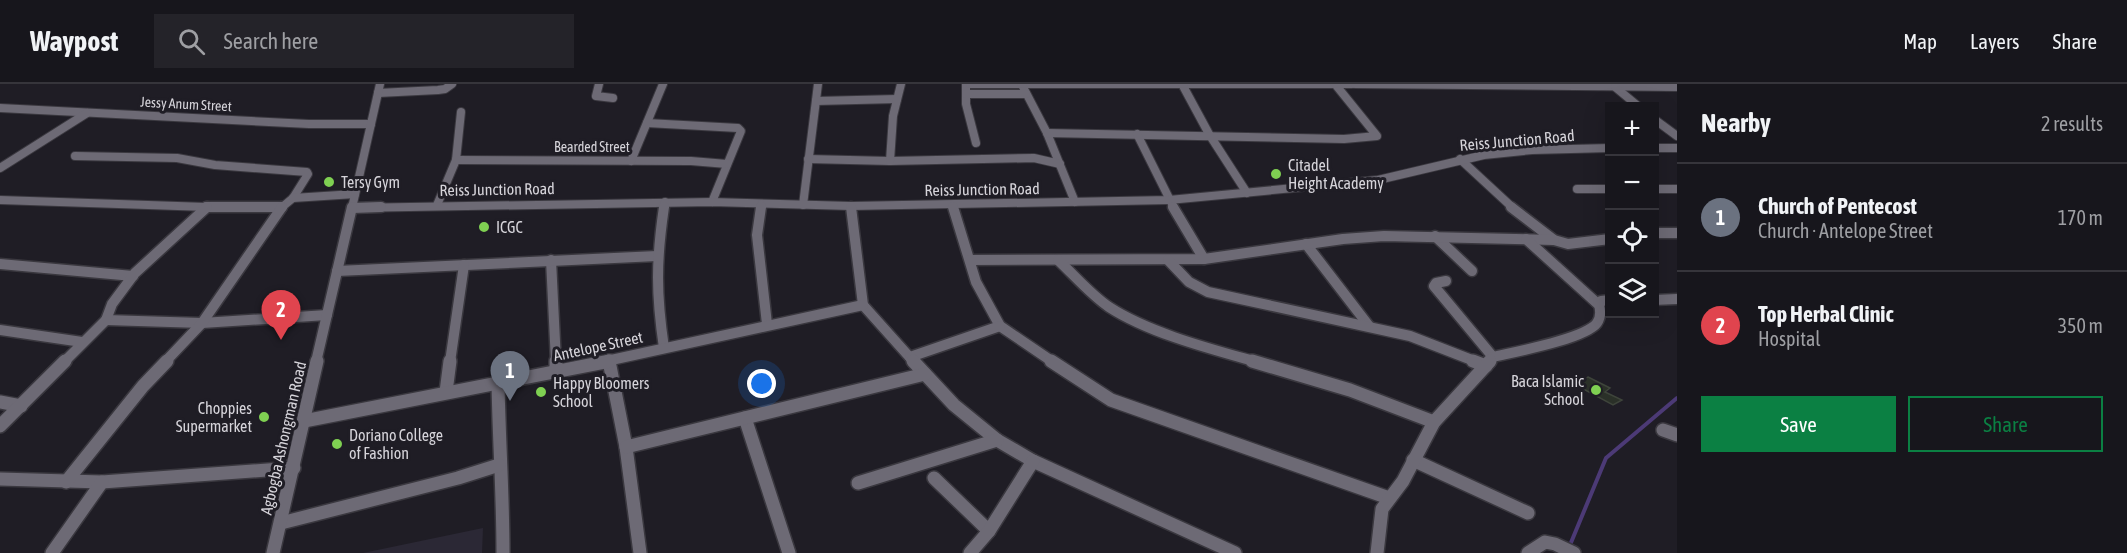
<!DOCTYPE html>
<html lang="en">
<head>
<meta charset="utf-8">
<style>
	body { margin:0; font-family:"Asap Condensed",sans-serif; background:#242329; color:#f1f3f6 }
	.controls { position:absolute; right:18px; top:18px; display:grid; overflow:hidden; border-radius:0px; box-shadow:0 6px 24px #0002 }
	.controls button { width:54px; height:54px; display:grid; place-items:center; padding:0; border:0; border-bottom:2px solid #36353b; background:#17161c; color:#f1f3f6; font:30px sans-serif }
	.you { position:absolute; left:762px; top:300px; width:21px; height:21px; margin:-15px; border:4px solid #fff; border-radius:50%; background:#1a73e8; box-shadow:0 0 0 9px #1a73e833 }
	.badge { display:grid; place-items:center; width:39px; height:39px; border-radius:50%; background:#0b8043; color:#fff; font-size:20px; font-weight:700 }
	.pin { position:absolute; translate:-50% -50px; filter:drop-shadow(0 2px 3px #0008) }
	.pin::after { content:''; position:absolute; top:32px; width:21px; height:18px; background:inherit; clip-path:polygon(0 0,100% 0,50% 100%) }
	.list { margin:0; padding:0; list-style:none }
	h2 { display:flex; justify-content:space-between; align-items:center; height:78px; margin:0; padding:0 24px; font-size:26px }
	h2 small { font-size:20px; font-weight:400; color:#9e9fa3 }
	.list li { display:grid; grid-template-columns:39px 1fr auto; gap:18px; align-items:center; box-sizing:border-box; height:108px; padding:0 24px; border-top:2px solid #36353b }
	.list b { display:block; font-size:22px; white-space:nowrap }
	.list p { margin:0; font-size:20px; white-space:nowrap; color:#9e9fa3 }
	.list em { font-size:20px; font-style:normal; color:#9e9fa3 }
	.actions { display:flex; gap:12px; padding:18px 24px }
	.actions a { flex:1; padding:14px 0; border:2px solid #0b8043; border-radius:0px; text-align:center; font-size:21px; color:#0b8043 }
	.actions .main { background:#0b8043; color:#fff }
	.icon { flex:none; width:33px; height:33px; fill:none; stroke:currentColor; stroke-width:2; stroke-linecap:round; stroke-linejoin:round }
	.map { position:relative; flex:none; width:1677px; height:469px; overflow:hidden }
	header { display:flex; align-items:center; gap:36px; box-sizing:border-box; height:84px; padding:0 30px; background:#17161c; border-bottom:2px solid #36353b }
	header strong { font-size:28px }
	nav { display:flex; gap:33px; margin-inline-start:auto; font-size:21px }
	.search { width:420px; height:54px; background:#242329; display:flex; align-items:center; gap:15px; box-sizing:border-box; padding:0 21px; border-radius:0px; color:#9e9fa3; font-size:22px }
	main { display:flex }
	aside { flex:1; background:#17161c }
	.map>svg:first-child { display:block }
</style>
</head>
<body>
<header>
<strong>Waypost</strong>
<div class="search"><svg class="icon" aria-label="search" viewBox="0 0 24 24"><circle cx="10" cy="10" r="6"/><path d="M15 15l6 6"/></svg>Search here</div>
<nav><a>Map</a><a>Layers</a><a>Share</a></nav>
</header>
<main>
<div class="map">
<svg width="1677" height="469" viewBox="0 0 1677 469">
	<rect width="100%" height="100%" fill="#1f1d25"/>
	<!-- built -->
	<polygon fill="#2b2835" points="483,444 482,469 363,469"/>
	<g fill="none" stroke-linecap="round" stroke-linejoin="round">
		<!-- stream -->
		<polyline stroke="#4c3a76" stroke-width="4" points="1570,461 1606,374 1677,314"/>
	</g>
	<!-- building -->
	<polygon fill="#2a3028" stroke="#3e443b" stroke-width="1.5" points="1588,293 1610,304 1605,308 1622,316 1613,321 1574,300"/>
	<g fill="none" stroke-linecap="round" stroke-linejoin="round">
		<defs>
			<g id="minor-far2">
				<polyline points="599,0 596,12 613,14"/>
				<polyline points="966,0 966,20 976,59"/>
				<polyline points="970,0 1352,0"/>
				<polyline points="1182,0 1209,50 1247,109"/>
				<polyline points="1355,0 1677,3"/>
				<polyline points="1022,1 1047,49 1075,118"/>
				<polyline points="1615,3 1638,22"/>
				<polyline points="378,9 438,6 445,5 452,0"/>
				<polyline points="966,10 1026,10"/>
				<polyline points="816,17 897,15"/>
				<polyline points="0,24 309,40 371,40"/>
				<polyline points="1654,35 1677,52"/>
				<polyline points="647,39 738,44 741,47 712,118"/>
				<polyline points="1047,49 1344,55 1377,52 1335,0"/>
				<polyline points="1137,50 1174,124"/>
				<polyline points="1654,64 1677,64"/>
				<polyline points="75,72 177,74 215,81 307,88 308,90 293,114 281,124"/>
				<polyline points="808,75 890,77 1034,74 1060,80"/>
				<polyline points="1460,75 1513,124"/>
				<polyline points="456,76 691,77 727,80"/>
				<polyline points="631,77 663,0"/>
				<polyline points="890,77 893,32 901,0"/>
				<polyline points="0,84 87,29"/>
				<polyline points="1577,105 1610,105"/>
				<polyline points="1654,105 1677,105"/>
				<polyline points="293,114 355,110"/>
				<polyline points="0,116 207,123 282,123"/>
				<polyline points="437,121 456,76 461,28"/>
				<polyline points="803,121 818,0"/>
				<polyline points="952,121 953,124"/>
				<polyline points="851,122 851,124"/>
				<polyline points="352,124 712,118 851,122 1169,116 1378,96 1484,71 1532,66 1610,64"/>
				<polyline points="352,124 380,0"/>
				<polyline points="664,124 665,118"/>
				<polyline points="760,124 761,120"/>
			</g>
			<g id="minor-far1">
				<polyline points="206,123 282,123"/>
				<polyline points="761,123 757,151 767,240"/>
				<polyline points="851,123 863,221 914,278"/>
				<polyline points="953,123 976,198 1000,242 1053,278"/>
				<polyline points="1173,123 1204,175"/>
				<polyline points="1511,123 1554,156 1568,160 1610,155"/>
				<polyline points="352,124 381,123"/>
				<polyline points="1654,149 1677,149"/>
				<polyline points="1435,152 1472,187"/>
				<polyline points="1306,160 1369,242"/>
				<polyline points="551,176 556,278"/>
				<polyline points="970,176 1204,175 1343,155 1384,152 1554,156"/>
				<path d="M1058 176C1074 191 1091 211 1109 223 1149 249 1211 265 1257 278"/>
				<polyline points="1168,176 1189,198 1208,208 1410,252 1477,278"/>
				<polyline points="0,180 133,192"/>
				<polyline points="337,187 657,172"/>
				<polyline points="1446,197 1436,199 1434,202 1493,273"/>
				<polyline points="1654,216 1677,215"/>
				<polyline points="1599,221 1601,217 1610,216"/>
				<polyline points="106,236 202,239 327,231"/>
				<polyline points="0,246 82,258"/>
				<path d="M664 264C656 210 656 177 664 123"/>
				<polyline points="910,273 1000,242"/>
				<polyline points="64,278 106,236 112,220 135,189 207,123"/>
				<polyline points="165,278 202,239 282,123"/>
				<polyline points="316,278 352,123"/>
				<polyline points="450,278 464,181"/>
				<polyline points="602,278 863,221"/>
				<path d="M1488 278 1493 273C1514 268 1585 255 1597 239 1601 233 1601 228 1599 221L1526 155"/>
			</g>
			<g id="minor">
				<polyline points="556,277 556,288"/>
				<polyline points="609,277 626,363 640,469"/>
				<polyline points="913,277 954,321 997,356 1033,377 1235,469"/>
				<polyline points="1051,277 1111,316 1389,414"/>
				<polyline points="1252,277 1350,306 1434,338"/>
				<polyline points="1473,277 1486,282"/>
				<path d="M498 299C499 356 503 412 503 469"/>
				<polyline points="446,308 450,277"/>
				<polyline points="0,318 21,322"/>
				<polyline points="745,334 789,469"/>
				<polyline points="304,337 610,277"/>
				<polyline points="0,342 65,277"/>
				<polyline points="1663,346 1677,351"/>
				<polyline points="626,363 925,290"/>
				<polyline points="1413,376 1528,429"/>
				<polyline points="934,394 989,447"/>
				<polyline points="0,395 102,398 294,384"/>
				<polyline points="66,398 143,302 167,277"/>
				<polyline points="858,399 997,356"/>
				<polyline points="281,439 458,394 499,381"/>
				<polyline points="52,469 102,398"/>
				<polyline points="273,469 317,277"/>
				<polyline points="970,469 989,447 1033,377"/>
				<polyline points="1377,469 1382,425 1403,397 1434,338 1490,277"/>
				<polyline points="1528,469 1545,458 1555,460 1574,469"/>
			</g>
		</defs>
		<!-- minor-far2 casing -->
		<use href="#minor-far2" stroke="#3a383f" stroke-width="10"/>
		<!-- minor-far1 casing -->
		<use href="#minor-far1" stroke="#3a383f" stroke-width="13"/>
		<!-- minor casing -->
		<use href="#minor" stroke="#3a383f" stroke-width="16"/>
		<!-- minor-far2 -->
		<use href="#minor-far2" stroke="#6d6a75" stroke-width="8"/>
		<!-- minor-far1 -->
		<use href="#minor-far1" stroke="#6d6a75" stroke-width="10"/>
		<!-- minor -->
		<use href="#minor" stroke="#6d6a75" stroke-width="13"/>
	</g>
	<!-- markers -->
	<g fill="#7fd052" stroke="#1f1d25" stroke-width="2">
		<circle cx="1276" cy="90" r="6"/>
		<circle cx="329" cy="98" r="6"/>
		<circle cx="484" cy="143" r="6"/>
		<circle cx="1596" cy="306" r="6"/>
		<circle cx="541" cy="308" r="6"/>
		<circle cx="264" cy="333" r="6"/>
		<circle cx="337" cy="360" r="6"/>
	</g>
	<g text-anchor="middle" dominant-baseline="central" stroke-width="6" stroke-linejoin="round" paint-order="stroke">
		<!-- far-street labels -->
		<g font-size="14" fill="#d6d4da" stroke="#1f1d25">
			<text transform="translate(186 20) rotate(3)">Jessy Anum Street</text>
			<text x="592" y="63">Bearded Street</text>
		</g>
		<!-- street labels -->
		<g font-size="16" fill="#d6d4da" stroke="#1f1d25">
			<text transform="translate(1517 56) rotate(-5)">Reiss Junction Road</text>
			<text transform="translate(497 105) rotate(-1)">Reiss Junction Road</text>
			<text transform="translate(982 105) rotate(-1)">Reiss Junction Road</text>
			<text transform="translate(598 262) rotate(-12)">Antelope Street</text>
			<text transform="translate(283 354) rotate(-77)">Agbogba Ashongman Road</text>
		</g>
		<!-- poi labels -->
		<g font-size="16" fill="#d6d4da" stroke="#1f1d25" text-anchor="start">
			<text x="1288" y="81">Citadel<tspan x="1288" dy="18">Height Academy</tspan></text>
			<text x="341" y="98">Tersy Gym</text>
			<text x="496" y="143">ICGC</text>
			<text x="1584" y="297" text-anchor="end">Baca Islamic<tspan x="1584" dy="18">School</tspan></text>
			<text x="553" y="299">Happy Bloomers<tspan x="553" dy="18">School</tspan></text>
			<text x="252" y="324" text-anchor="end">Choppies<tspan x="252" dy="18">Supermarket</tspan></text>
			<text x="349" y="351">Doriano College<tspan x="349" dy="18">of Fashion</tspan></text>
		</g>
	</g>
</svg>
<div class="controls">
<button>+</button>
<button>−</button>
<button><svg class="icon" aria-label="locate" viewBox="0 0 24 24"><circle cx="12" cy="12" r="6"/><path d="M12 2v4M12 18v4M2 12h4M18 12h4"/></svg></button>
<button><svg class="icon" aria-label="layers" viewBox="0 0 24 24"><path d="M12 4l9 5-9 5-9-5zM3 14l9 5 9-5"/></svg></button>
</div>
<div class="you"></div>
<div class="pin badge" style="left:510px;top:317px;background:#6b7280">1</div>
<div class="pin badge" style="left:281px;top:256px;background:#e0444e">2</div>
</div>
<aside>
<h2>Nearby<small>2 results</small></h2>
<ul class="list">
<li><span class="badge" style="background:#6b7280">1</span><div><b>Church of Pentecost</b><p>Church · Antelope Street</p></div><em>170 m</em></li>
<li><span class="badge" style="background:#e0444e">2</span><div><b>Top Herbal Clinic</b><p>Hospital</p></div><em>350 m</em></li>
</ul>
<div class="actions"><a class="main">Save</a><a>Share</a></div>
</aside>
</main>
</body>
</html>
